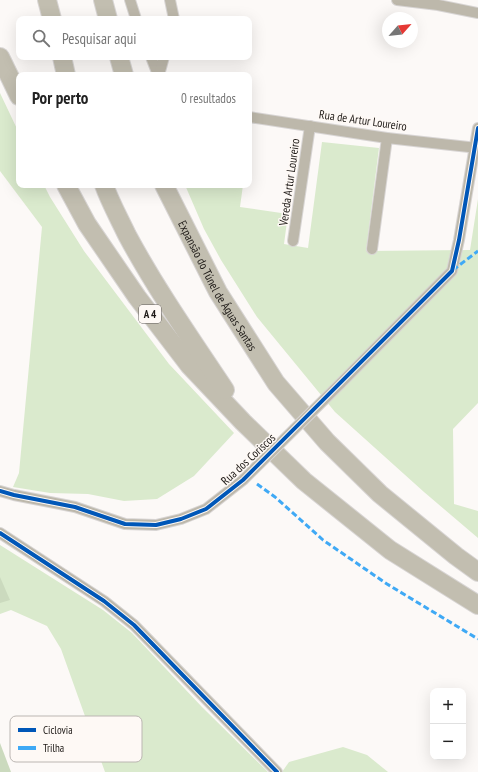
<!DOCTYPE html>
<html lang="pt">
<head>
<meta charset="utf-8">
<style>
	body { margin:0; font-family:"PT Sans Narrow",sans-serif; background:#f2f2f2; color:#222 }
	.controls { position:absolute; right:12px; bottom:12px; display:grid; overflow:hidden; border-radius:8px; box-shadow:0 4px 16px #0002 }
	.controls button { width:36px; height:36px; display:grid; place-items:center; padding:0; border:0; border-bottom:1px solid #e0e0e0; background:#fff; color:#222; font:20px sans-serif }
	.compass { position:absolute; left:382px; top:12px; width:36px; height:36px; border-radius:50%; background:#fff; box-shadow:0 4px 16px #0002; rotate:63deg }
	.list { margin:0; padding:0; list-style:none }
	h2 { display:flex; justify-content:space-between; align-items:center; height:52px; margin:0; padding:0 16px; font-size:17px }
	h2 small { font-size:13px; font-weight:400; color:#767676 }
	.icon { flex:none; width:22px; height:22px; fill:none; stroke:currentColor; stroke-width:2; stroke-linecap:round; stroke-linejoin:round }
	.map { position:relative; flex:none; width:478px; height:772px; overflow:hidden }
	.search { position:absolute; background:#fff; box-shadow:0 4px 16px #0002; left:16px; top:16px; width:236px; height:44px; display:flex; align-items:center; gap:10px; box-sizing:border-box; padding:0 14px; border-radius:8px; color:#767676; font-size:15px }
	.panel { position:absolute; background:#fff; box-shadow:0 4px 16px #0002; left:16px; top:72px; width:236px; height:116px; border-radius:8px }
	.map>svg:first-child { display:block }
</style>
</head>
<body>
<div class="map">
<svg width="478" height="772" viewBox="0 0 478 772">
	<rect width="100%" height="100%" fill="#fcf9f7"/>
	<!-- green -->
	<g fill="#daeacd">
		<polygon points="0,93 19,133 19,185 44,185 50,197 84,251 169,364 234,433 194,476 157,499 124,501 88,494 50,493 13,487 19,473 42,227 0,171"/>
		<polygon points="322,142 379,148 366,251 470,250 478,199 478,403 453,429 454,504 478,511 478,538 424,492 335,412 257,317 221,260 204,229 185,185 243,185 240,207 288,214 284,244 308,248"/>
		<polygon points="0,545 103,610 132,633 202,707 268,772 105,772 61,649 47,626 11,610 0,614"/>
		<polygon points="343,747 367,755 388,772 282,772 289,762"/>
	</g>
	<!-- forest -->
	<g fill="#cbdabe">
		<polygon points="0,577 10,600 0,603"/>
		<polygon points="0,743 11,772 0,772"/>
	</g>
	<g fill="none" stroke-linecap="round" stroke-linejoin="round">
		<defs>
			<g id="minor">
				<polyline points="130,0 136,19"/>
				<polyline points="170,0 174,19"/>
				<polyline points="397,0 438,5 478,13"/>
				<polyline points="151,57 158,75"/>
				<polyline points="159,75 164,57"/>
				<polyline points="249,117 387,138 478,148"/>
				<polyline points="293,241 310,126"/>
				<polyline points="372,249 387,138"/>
				<polyline points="340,384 452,271 459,240 478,128"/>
				<polyline points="0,491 14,495 75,507 125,524 156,525 181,519 206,509 243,480"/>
				<polyline points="0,533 104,601 134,625 277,772"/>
			</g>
			<g id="motorway">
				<polyline points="47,0 52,19"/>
				<polyline points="103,0 108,19"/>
				<polyline points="0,57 19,96"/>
				<polyline points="62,57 66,75"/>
				<polyline points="119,57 124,75"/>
				<polyline points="66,185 87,224 137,297 189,365 243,422 304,481 390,550 478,605"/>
				<path d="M104 185C110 202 119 218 127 235 156 289 191 339 225 390"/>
				<path id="s1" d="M164 185 218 292 276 383 327 442 380 494 456 556 478 572"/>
			</g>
		</defs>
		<!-- minor casing -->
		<use href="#minor" stroke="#d8d5d4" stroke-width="12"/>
		<!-- motorway casing -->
		<use href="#motorway" stroke="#d8d5d4" stroke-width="20"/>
		<!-- minor -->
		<use href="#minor" stroke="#bdb8ab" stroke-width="10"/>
		<!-- motorway -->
		<use href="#motorway" stroke="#c2beb0" stroke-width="18"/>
		<defs>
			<polyline id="minor-bridge" points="243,480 340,384"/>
		</defs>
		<!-- minor-bridge casing -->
		<use href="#minor-bridge" stroke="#d8d5d4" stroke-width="12" stroke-linecap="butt"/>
		<!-- minor-bridge -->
		<use href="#minor-bridge" stroke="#bdb8ab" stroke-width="10"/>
		<!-- quiet -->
		<g stroke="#3fa9f5" stroke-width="3" stroke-dasharray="6 3" stroke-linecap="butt">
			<polyline points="453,270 478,251"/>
			<polyline points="257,484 275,497 323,540 387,584 478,639"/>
		</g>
		<defs>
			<g id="cycleway">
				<polyline points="0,491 14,495 75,507 125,524 156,525 181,519 206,509 243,480 452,271 459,240 478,128"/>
				<polyline points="0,533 104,601 134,625 277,772"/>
			</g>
		</defs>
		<!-- cycleway casing -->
		<use href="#cycleway" stroke="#fef9f5" stroke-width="6"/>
		<!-- cycleway -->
		<use href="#cycleway" stroke="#0057b8" stroke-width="4"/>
	</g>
	<g text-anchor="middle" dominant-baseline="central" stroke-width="3" stroke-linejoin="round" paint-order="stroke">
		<!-- shield labels -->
		<rect fill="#fef9f5" stroke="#615d5a" stroke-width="1" x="139" y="305" width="22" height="18" rx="3"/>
		<g font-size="11" font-weight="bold" fill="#1e1a17">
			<text x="150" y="314">A 4</text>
		</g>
		<!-- street labels -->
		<g font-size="12" fill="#1e1a17" stroke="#fef9f5">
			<text transform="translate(363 120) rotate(8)">Rua de Artur Loureiro</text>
			<text transform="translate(289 182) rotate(-82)">Vereda Artur Loureiro</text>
			<text stroke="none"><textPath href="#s1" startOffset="114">Expansão do Túnel de Águas Santas</textPath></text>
			<text transform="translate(248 459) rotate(-43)">Rua dos Coriscos</text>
		</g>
	</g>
	<!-- legend -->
	<rect x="10" y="716" width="132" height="46" rx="6" fill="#fef9f5" stroke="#bbb6b2" stroke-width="1"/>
	<rect x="18" y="728" width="18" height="4" fill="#0057b8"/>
	<rect x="18" y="746" width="18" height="4" fill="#3fa9f5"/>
	<g font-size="11" fill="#1e1a17">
		<text x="43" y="734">Ciclovia</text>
		<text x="43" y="752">Trilha</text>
	</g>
</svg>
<div class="controls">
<button>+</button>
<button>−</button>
</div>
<svg class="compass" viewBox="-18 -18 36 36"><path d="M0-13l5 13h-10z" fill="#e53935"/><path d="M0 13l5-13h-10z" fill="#767676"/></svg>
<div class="search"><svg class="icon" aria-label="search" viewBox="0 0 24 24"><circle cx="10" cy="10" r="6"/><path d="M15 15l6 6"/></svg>Pesquisar aqui</div>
<section class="panel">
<h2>Por perto<small>0 resultados</small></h2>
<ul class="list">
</ul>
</section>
</div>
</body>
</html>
